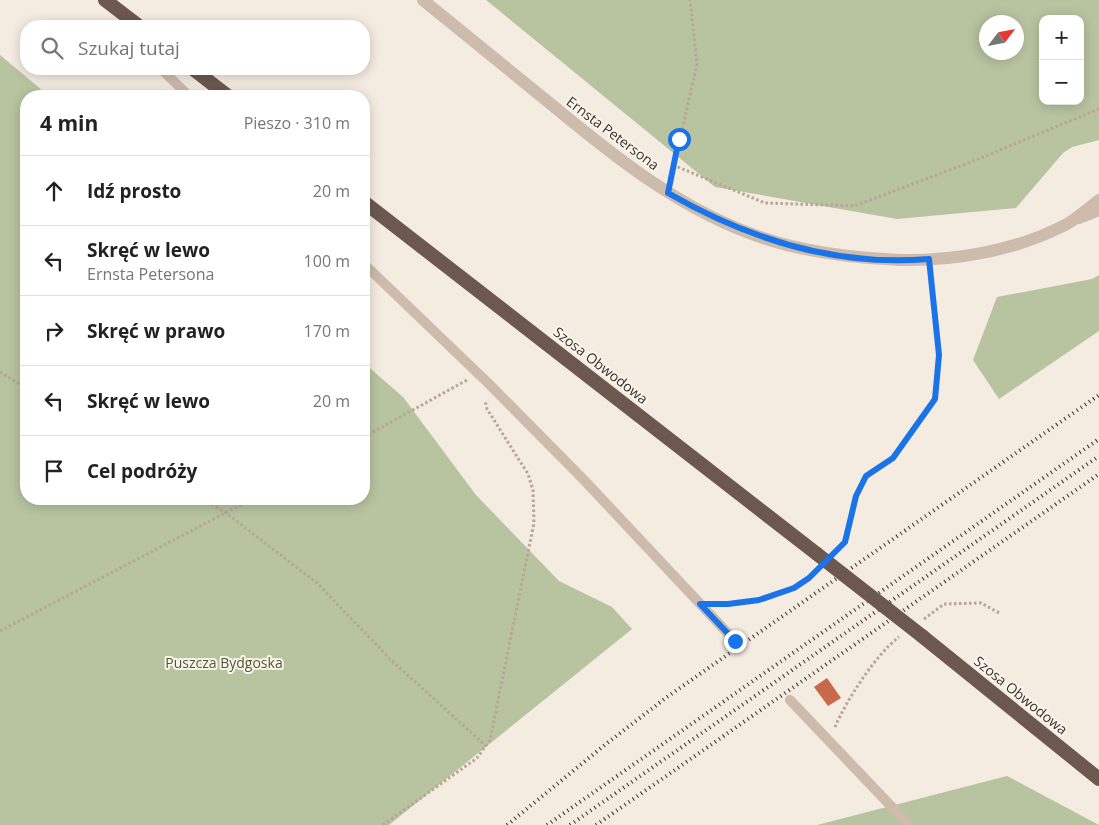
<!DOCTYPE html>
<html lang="pl">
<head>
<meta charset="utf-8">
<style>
	body { margin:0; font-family:"Open Sans",sans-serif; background:#f6f6f6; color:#222 }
	.controls { position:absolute; right:15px; top:15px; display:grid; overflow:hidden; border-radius:10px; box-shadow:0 2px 12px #0003 }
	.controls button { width:45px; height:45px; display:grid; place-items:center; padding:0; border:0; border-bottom:1px solid #e0e0e0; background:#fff; color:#222; font:25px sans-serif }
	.compass { position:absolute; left:979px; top:15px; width:45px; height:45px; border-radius:50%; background:#fff; box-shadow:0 2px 12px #0003; rotate:58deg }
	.stop { position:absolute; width:15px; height:15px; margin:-11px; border:4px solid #1a73e8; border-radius:50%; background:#fff }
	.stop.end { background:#1a73e8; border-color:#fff; box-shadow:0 1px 5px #0008 }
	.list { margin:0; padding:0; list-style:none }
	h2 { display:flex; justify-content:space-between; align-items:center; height:65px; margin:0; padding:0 20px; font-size:21px }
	h2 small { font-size:16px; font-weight:400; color:#767676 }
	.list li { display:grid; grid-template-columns:32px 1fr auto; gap:15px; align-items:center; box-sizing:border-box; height:70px; padding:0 20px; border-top:1px solid #e0e0e0 }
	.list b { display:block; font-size:19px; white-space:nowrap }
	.list p { margin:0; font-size:16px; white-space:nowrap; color:#767676 }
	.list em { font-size:16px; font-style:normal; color:#767676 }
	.icon { flex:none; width:28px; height:28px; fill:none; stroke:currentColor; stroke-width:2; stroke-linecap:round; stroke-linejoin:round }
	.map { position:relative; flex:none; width:1099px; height:825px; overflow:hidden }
	.search { position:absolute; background:#fff; box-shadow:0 2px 12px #0003; left:20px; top:20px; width:350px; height:55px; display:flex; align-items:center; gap:12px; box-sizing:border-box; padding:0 18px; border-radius:20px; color:#767676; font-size:19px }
	.panel { position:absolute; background:#fff; box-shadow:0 2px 12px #0003; left:20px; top:90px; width:350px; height:415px; border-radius:20px }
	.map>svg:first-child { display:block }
</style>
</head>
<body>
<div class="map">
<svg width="1099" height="825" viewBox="0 0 1099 825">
	<rect width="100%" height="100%" fill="#f4ebe1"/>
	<!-- green -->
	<g fill="#b8c4a0" fill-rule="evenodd">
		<path d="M486 0H1099V140L1072 147 1063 153 1016 208 897 219 715 187ZM1043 19H1080V101H1043ZM1016 22V52H986V22Z"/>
		<polygon points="0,55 49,96 26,96 26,499 364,499 364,363 403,397 476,495 559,581 612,607 632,629 389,825 0,825"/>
		<polygon points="1099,275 1099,331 999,399 973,360 997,297 1092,279"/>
		<polygon points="1007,776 1099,825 817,825"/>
	</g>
	<!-- building -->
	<polygon fill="#c8694b" points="827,678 841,698 828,706 814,687"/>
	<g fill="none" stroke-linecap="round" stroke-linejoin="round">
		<!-- path -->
		<g stroke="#b9a596" stroke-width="3" stroke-dasharray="2.5 2.5" stroke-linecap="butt">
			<polyline points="673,165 765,203 854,206 971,162 1099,109"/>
			<polyline points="671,178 697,64 690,0"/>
			<polyline points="0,372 26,388"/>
			<polyline points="364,437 467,380"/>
			<polyline points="203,499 226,513 317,583 390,659 486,746"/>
			<polyline points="836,550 845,542 856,496 867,476 893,458 935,399 939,355 931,275"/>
			<path d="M720 604C753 605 792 594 816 571"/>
			<polyline points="924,619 944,604 981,603 1001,614"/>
			<polyline points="0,631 252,499"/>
			<path d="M835 727C846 701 876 654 899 637"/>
			<polyline points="383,825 477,758 490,740 534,523 533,490 528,474 487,409 485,400"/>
		</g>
		<!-- service -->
		<g stroke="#cdbbac" stroke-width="10">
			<polyline points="161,69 189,96"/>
			<polyline points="1079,219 1099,211"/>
			<polyline points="364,264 487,382 584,480 735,641"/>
			<polyline points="790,700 909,825"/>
		</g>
		<!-- tertiary -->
		<path stroke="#cdbbac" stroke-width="12" d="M423 0C466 35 509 70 552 105 616 158 682 211 763 238 808 253 853 258 900 260 953 261 1013 251 1061 227 1075 221 1087 209 1099 200"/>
		<!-- trunk -->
		<g stroke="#6c584f" stroke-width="14">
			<polyline points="105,0 139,26"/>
			<polyline points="193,69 228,96"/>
			<polyline points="364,202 817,554"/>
			<polyline points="922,636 1099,779"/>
		</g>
		<!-- rail -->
		<g stroke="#3b302b" stroke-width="4" stroke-dasharray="1 4" stroke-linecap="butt">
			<polyline points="507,825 606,744 667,697 1099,395"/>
			<polyline points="547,825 1099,439"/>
			<polyline points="570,825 1099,456"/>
			<polyline points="596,825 1099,474"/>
		</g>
		<!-- trunk-bridge -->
		<polyline stroke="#6c584f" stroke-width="14" points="817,554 922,636"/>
	</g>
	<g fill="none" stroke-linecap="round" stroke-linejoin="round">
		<!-- route -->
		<path stroke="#1a73e8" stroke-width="6" d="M679 139 668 193C748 239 836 267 929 259L939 355 935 399 893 458 866 476 856 496 845 542 809 578 794 588 759 600 728 604H700L735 641"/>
	</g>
	<g text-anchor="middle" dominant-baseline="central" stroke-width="4" stroke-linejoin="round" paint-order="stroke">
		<!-- street labels -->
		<g font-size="14" fill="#3b302b" stroke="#fbf5ee">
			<text transform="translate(613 133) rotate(37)">Ernsta Petersona</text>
			<text transform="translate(601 365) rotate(38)">Szosa Obwodowa</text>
			<text transform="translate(1021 695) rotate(39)">Szosa Obwodowa</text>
		</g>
		<!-- park labels -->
		<g font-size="14" fill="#4a5a2e" stroke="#fbf5ee">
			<text x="224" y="662">Puszcza Bydgoska</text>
		</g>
	</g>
</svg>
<div class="controls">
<button>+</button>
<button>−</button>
</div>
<svg class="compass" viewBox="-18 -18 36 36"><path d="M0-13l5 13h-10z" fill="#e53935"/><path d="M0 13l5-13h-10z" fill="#767676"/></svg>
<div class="stop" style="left:679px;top:139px"></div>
<div class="stop end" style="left:735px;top:641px"></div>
<div class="search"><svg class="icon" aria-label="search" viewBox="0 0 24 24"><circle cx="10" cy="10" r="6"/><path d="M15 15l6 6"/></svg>Szukaj tutaj</div>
<section class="panel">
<h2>4 min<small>Pieszo · 310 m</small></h2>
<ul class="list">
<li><svg class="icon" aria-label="ahead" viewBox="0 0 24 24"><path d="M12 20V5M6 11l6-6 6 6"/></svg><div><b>Idź prosto</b></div><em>20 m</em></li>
<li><svg class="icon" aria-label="left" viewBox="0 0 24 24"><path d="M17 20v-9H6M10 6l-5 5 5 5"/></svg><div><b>Skręć w lewo</b><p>Ernsta Petersona</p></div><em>100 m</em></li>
<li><svg class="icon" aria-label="right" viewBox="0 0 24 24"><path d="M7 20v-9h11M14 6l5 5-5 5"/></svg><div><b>Skręć w prawo</b></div><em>170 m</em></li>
<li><svg class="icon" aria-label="left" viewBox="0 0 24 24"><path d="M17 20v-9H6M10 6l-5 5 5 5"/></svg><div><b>Skręć w lewo</b></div><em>20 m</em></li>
<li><svg class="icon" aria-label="arrive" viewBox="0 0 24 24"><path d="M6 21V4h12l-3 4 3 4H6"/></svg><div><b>Cel podróży</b></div></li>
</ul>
</section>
</div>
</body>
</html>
